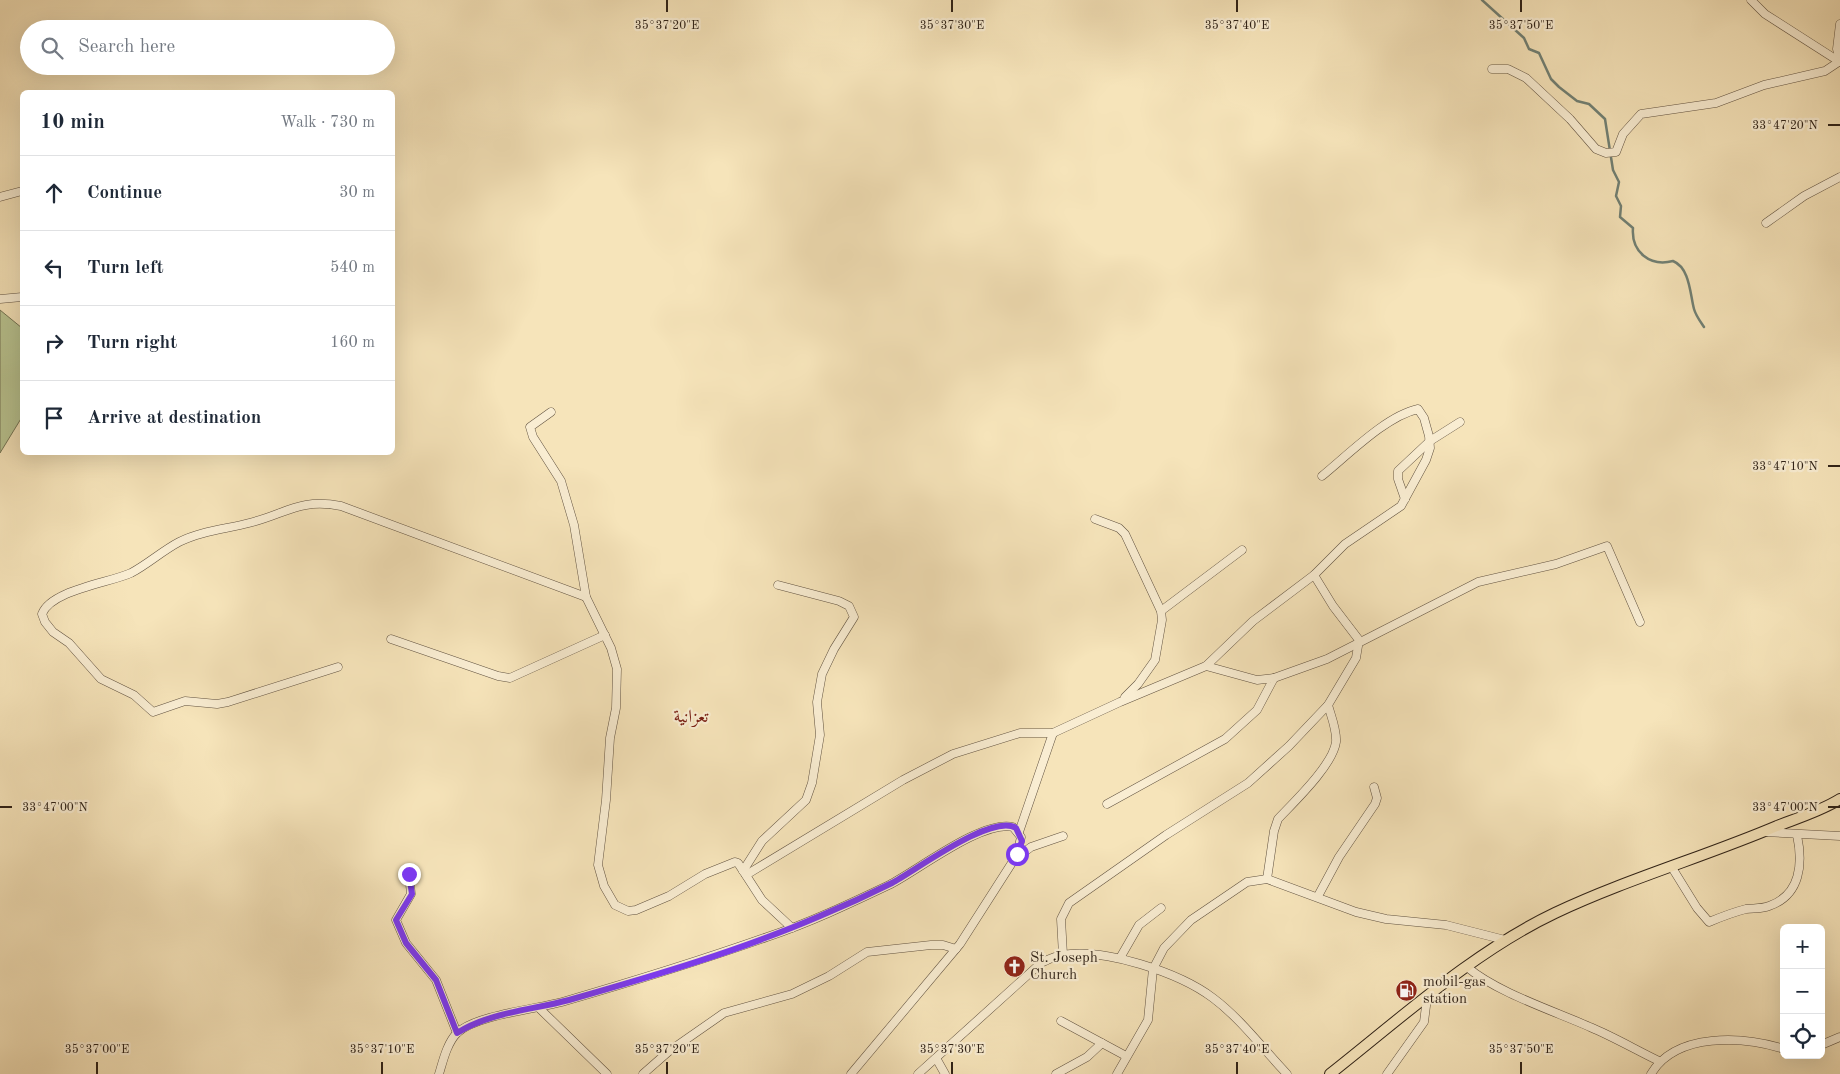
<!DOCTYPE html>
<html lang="en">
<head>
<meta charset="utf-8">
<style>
	body { margin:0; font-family:"Old Standard TT",Amiri,serif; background:#f2f2f3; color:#1f2937 }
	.controls { position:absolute; right:15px; bottom:15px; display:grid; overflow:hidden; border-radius:8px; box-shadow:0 5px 20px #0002 }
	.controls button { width:45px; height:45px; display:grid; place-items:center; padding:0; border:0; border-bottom:1px solid #e0e1e3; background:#fff; color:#1f2937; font:25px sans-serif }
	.stop { position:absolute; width:15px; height:15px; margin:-11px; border:4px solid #7c3aed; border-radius:50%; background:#fff }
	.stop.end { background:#7c3aed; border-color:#fff; box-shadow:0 1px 5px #0008 }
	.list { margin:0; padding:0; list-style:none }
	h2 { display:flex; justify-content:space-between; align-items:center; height:65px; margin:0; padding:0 20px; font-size:21px }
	h2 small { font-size:16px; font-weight:400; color:#747a83 }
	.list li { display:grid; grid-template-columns:32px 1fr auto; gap:15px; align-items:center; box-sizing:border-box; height:75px; padding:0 20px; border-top:1px solid #e0e1e3 }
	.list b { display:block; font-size:19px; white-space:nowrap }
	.list em { font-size:16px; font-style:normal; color:#747a83 }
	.icon { flex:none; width:28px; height:28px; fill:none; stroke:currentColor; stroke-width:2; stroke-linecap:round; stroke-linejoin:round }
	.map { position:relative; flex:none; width:1840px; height:1074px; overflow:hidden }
	.search { position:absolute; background:#fff; box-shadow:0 5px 20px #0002; left:20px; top:20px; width:375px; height:55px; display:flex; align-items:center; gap:12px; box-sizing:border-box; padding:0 18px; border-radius:28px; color:#747a83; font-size:19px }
	.panel { position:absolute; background:#fff; box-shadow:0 5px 20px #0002; left:20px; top:90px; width:375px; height:365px; border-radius:8px }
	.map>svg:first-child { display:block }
</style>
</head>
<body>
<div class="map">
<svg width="1840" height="1074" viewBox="0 0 1840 1074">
	<rect width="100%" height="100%" fill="#f6e4ba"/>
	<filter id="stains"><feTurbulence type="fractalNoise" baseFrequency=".004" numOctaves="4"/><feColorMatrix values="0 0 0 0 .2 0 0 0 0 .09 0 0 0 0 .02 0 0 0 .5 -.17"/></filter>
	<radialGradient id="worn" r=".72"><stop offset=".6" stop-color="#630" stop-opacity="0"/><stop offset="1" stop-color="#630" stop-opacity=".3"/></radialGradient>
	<!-- green -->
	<polygon fill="#b9c592" stroke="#747454" points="0,310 22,328 22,417 0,453"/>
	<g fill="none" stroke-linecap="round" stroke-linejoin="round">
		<!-- stream -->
		<path stroke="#718074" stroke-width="2.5" d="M1482 0 1524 38 1529 49 1539 53 1551 79 1559 87 1577 101 1589 104 1605 119 1613 170 1619 182 1616 196 1621 206 1620 217 1633 228C1631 252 1650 267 1673 261 1690 268 1690 294 1694 309 1696 316 1700 321 1704 327"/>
		<defs>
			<g id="minor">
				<polyline points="1751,0 1765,14 1840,62"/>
				<polyline points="1492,69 1508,69 1526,78 1570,119 1596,149 1606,153 1616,152 1623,134 1641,114 1716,103 1764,85 1825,71 1840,61 1837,49 1840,24"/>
				<polyline points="0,197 22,191"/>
				<polyline points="1766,223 1804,196 1840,177"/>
				<polyline points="0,299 22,297"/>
				<polyline points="551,412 530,427 533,437 561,481 574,525 586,597 611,648 617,669 616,708 610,738 606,800 598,865 604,886 615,905 628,911 636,910 669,896 705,874 735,862 738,863 762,900 792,928"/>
				<polyline points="1405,499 1398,479 1398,471 1430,441 1460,422"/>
				<polyline points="1095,519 1119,528 1125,534 1161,611 1162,620 1155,660 1138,684 1125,697"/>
				<polyline points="1161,611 1242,550"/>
				<polyline points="391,639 498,676 510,678 605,635"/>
				<path d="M338 667 228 702 217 704 185 701 153 712 134 695 101 679 69 643 53 632 45 622 42 614C51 590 109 583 131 573 148 564 162 551 179 542 201 531 226 529 249 523 286 514 299 498 341 506L586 597"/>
				<polyline points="1274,678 1327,659 1478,582 1556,564 1607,546 1640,622"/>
				<polyline points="1107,804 1225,739 1257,710 1274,678 1257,680 1206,666"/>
				<polyline points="1019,832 1053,733"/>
				<polyline points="1764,832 1840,836"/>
				<polyline points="1015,859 1031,847 1063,836"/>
				<path d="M1671 866 1697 908 1709 922C1721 917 1734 912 1746 909 1753 908 1762 909 1769 906 1801 895 1803 863 1797 835"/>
				<polyline points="743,871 762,841 806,800 812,783 820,735 817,702 822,674 834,649 854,617 849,606 839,601 778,585"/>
				<polyline points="409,874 411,894 396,920 406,943 436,980 457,1033"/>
				<polyline points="746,875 903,780 953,754 1020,733 1053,733 1120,702 1206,666 1253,621 1314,575"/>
				<path d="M1267 879 1274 831 1278 819C1294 802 1333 765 1336 742 1337 730 1331 716 1328 705L1356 658 1359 640 1333 606 1314 575 1345 544 1401 506 1426 460 1430 448 1429 436 1424 418 1418 409C1386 416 1348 455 1322 476"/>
				<polyline points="1318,896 1339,857 1375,804 1377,798 1374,787"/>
				<polyline points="1063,955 1061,919 1069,903 1166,835 1248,783 1289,746 1328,705"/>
				<polyline points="1120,958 1139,925 1161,908"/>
				<path d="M1467 967C1496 992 1554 1011 1590 1027 1614 1037 1636 1050 1659 1061"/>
				<polyline points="539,1008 607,1074"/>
				<polyline points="1061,1021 1126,1056"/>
				<polyline points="1821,1045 1840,1037"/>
				<polyline points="936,1058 945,1074"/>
				<path d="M439 1074C443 1061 447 1043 457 1033 476 1015 536 1009 562 1002 631 982 699 961 767 937 809 923 849 904 889 885 917 871 983 819 1013 827L1021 837 1017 855 960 944 851 1074"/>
				<polyline points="643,1074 668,1052 724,1013 792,994 829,976 867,952 931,945 943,945 956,949"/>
				<path d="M918 1074 1041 963C1047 960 1055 956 1062 955 1103 947 1180 973 1213 998 1241 1019 1263 1049 1287 1074"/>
				<polyline points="1056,1074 1087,1057 1102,1043"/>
				<polyline points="1117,1074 1148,1020 1153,969 1164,948 1191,920 1247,882 1267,879 1356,912 1386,919 1446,925 1505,940"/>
				<polyline points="1387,1074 1424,1022 1427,998"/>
				<path d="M1651 1074C1676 1032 1743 1036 1784 1049"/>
			</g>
			<path id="major" d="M1330 1074C1400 1019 1473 952 1555 913 1627 879 1704 857 1777 826 1798 818 1821 811 1840 799"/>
		</defs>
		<!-- minor casing -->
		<use href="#minor" stroke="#615240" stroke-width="9"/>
		<!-- major casing -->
		<use href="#major" stroke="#2f2217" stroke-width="12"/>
		<!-- minor -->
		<use href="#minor" stroke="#f9edd2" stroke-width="8"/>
		<!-- major -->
		<use href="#major" stroke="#f6e4ba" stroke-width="10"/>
	</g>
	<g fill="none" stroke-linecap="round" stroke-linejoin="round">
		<!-- route -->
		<path stroke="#7c3aed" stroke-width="6" d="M409 874 412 894 396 920 406 943 436 980 457 1033C490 1012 532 1010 569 1000 653 976 739 951 820 916 844 906 868 895 892 883 915 871 992 813 1016 828L1022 841 1017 854"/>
	</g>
	<!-- ticks -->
	<path fill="none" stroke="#2f2217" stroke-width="2" d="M667 0V12M952 0V12M1237 0V12M1521 0V12M1828 125H1840M1828 466H1840M0 807H12M1828 807H1840M97 1062V1074M382 1062V1074M667 1062V1074M952 1062V1074M1237 1062V1074M1521 1062V1074"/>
	<!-- icons -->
	<defs>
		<symbol id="church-disc" viewBox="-11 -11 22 22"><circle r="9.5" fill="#8f2418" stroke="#f9edd2"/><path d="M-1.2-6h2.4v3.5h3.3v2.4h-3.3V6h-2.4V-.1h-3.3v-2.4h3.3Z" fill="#fff"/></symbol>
		<symbol id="fuel-disc" viewBox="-11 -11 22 22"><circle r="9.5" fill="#8f2418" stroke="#f9edd2"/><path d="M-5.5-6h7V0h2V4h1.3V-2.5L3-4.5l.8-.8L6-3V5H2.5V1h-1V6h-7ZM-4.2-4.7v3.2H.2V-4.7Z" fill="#fff"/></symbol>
	</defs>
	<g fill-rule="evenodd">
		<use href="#church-disc" x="1002" y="954" width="25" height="25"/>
		<use href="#fuel-disc" x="1394" y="978" width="25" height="25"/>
	</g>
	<g text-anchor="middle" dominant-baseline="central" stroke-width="4.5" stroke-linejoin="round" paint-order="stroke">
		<!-- poi labels -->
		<g font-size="15" fill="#2f2217" stroke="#f9edd2" text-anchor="start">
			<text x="1030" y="958">St. Joseph<tspan x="1030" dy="17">Church</tspan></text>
			<text x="1423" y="982">mobil-gas<tspan x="1423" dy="17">station</tspan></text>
		</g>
		<!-- quarter labels -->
		<g font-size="18" fill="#7a1f14" stroke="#f9edd2">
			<text x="691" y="717">تعزانية</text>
		</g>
	</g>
	<g font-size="12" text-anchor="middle" fill="#2f2217" stroke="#f9edd2" stroke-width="4.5" stroke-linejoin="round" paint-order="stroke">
		<text x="667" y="29">35°37'20"E</text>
		<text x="952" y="29">35°37'30"E</text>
		<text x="1237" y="29">35°37'40"E</text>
		<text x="1521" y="29">35°37'50"E</text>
		<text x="1785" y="129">33°47'20"N</text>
		<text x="1785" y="470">33°47'10"N</text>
		<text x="55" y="811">33°47'00"N</text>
		<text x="1785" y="811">33°47'00"N</text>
		<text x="97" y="1053">35°37'00"E</text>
		<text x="382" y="1053">35°37'10"E</text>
		<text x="667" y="1053">35°37'20"E</text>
		<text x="952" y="1053">35°37'30"E</text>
		<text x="1237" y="1053">35°37'40"E</text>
		<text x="1521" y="1053">35°37'50"E</text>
	</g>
	<rect width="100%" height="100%" filter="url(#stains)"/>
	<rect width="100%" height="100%" fill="url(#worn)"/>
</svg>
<div class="controls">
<button>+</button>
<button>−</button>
<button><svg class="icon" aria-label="locate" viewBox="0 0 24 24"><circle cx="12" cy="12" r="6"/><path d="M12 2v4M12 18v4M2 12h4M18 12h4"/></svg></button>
</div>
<div class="stop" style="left:1017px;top:854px"></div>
<div class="stop end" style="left:409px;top:874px"></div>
<div class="search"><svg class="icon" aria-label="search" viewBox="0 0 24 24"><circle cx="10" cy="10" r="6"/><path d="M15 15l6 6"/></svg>Search here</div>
<section class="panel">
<h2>10 min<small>Walk · 730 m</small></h2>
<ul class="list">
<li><svg class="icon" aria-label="ahead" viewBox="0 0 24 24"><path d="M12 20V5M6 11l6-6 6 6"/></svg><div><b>Continue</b></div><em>30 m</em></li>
<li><svg class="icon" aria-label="left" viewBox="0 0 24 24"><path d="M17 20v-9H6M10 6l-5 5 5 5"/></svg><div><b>Turn left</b></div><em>540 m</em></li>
<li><svg class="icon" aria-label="right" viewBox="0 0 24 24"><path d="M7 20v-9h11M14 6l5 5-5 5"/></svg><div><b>Turn right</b></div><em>160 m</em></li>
<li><svg class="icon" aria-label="arrive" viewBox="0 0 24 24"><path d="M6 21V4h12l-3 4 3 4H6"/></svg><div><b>Arrive at destination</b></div></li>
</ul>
</section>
</div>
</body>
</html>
